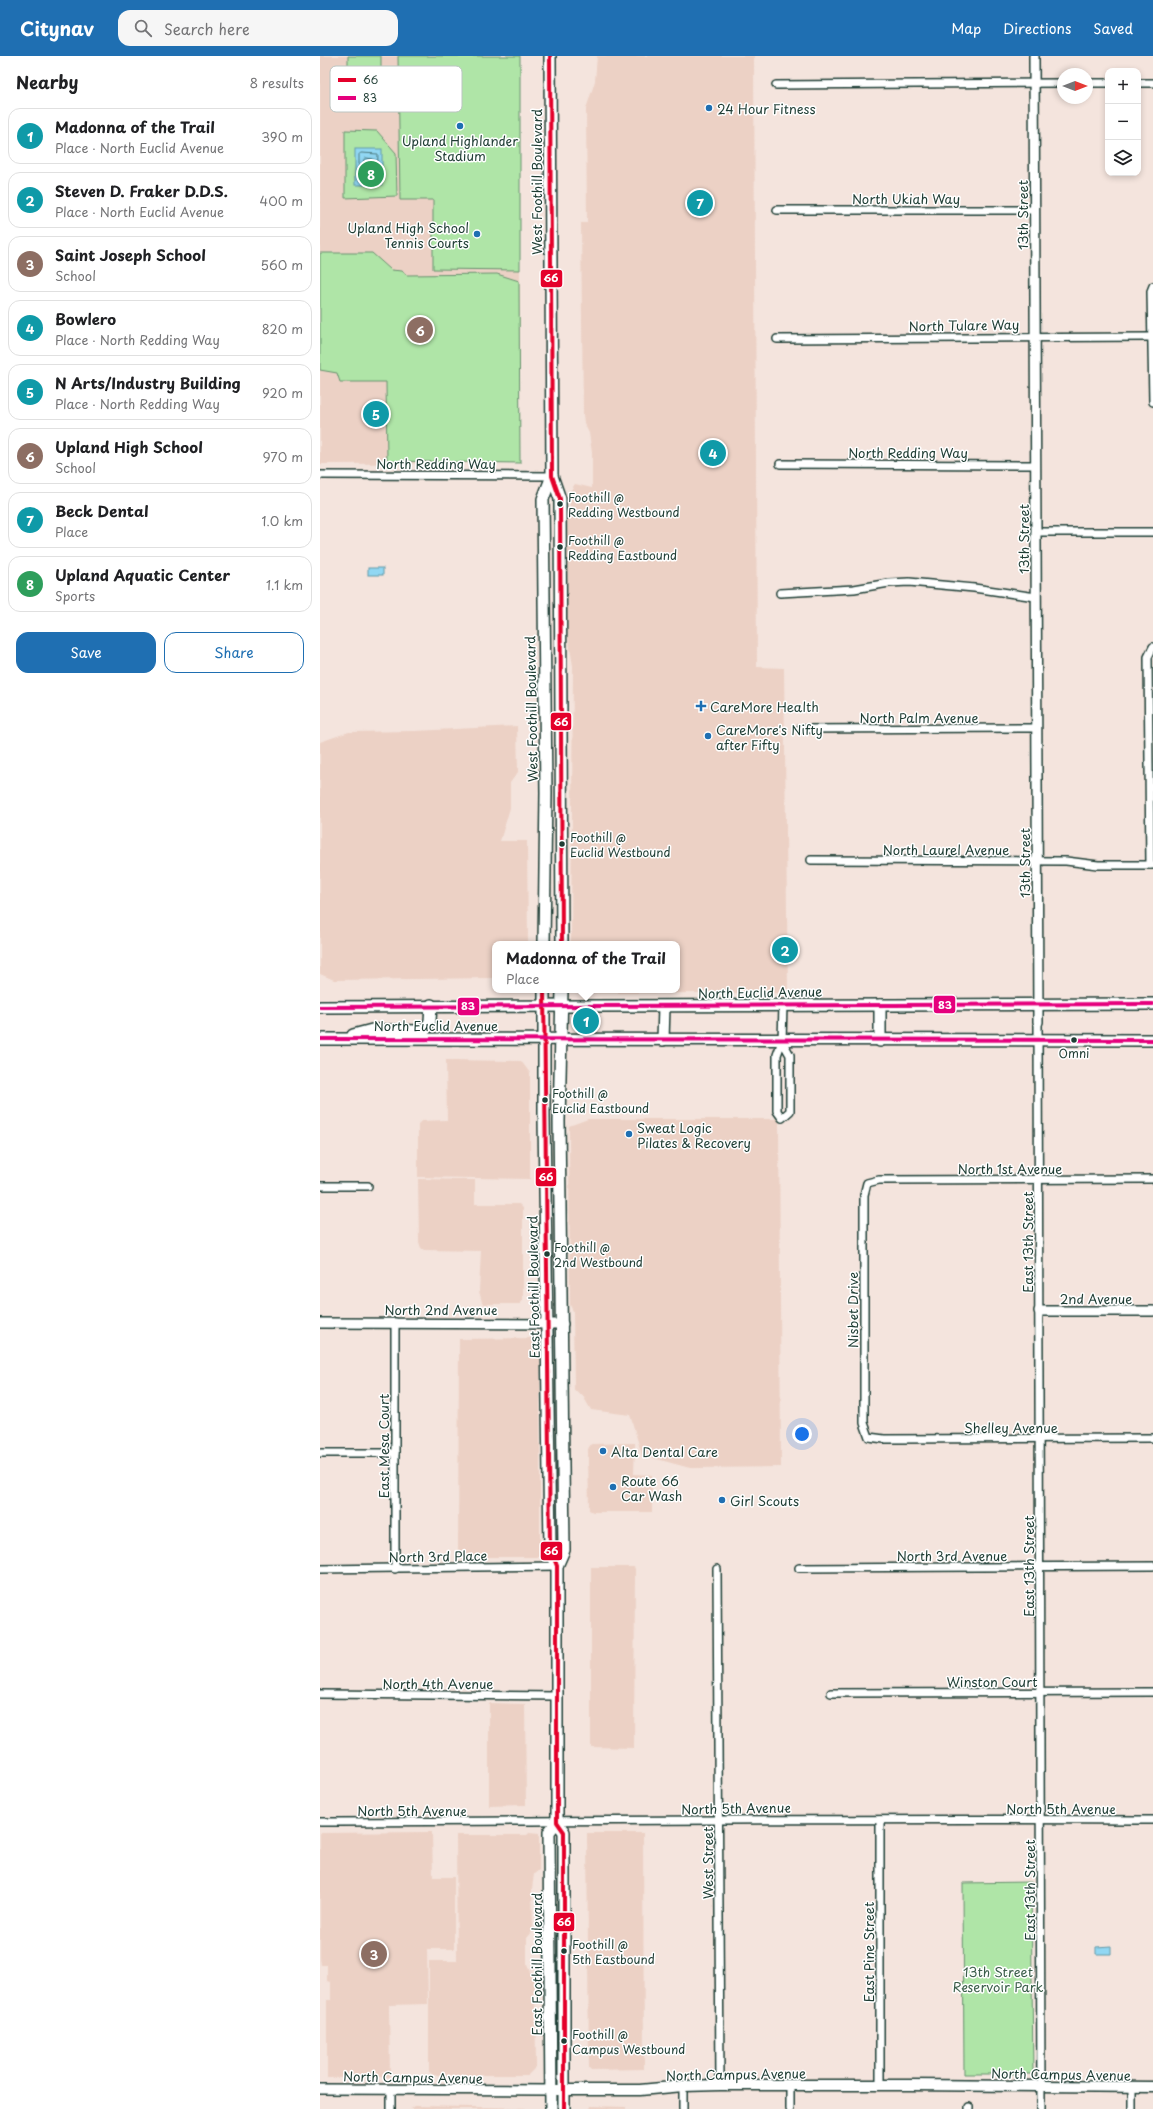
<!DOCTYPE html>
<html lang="en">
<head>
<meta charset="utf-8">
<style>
	body { margin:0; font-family:"Playpen Sans",sans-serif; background:#f6f6f6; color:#202124 }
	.controls { position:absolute; right:12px; top:12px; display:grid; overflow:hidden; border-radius:8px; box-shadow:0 2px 6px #0003 }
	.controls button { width:36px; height:36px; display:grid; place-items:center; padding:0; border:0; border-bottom:1px solid #e0e0e0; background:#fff; color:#202124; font:20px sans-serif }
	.compass { position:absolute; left:737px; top:12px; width:36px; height:36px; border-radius:50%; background:#fff; box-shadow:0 2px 6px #0003; rotate:90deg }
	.you { position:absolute; left:482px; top:1378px; width:14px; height:14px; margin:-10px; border:3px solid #fff; border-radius:50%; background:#1a73e8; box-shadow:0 0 0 6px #1a73e833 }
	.badge { display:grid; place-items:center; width:26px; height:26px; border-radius:50%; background:#1f6fb2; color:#fff; font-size:13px; font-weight:700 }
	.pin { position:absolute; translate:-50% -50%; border:2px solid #fff; box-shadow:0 1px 4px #0006 }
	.popup { position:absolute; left:172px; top:885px; width:188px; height:52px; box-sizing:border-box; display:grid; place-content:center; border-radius:8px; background:#fff; filter:drop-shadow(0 1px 3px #0005); font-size:13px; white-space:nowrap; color:#757577 }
	.popup b { font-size:15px; color:#202124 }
	.popup::after { content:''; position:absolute; left:50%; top:100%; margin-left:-8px; border:8px solid transparent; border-top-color:#fff }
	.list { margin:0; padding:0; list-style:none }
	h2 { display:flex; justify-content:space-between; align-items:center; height:52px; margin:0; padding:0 16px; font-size:17px }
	h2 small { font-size:13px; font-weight:400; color:#757577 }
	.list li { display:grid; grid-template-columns:26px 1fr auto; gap:12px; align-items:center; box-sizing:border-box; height:56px; margin:0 8px 8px; padding:0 8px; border:1px solid #e0e0e0; border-radius:12px }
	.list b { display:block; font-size:15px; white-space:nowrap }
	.list p { margin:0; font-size:13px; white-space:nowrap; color:#757577 }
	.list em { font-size:13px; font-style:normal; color:#757577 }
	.actions { display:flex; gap:8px; padding:12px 16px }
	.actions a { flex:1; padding:9px 0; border:1px solid #1f6fb2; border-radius:12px; text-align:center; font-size:14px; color:#1f6fb2 }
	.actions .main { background:#1f6fb2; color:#fff }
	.icon { flex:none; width:22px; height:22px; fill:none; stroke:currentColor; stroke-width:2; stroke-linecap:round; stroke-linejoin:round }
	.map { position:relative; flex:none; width:833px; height:2053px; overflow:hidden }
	header { display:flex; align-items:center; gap:24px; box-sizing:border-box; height:56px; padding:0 20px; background:#1f6fb2; color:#fff }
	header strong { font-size:19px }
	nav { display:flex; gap:22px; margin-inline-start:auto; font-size:14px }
	.search { width:280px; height:36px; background:#f6f6f6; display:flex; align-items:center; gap:10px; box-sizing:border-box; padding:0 14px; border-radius:12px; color:#757577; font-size:15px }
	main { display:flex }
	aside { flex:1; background:#fff }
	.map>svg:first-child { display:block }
</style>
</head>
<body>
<header>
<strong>Citynav</strong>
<div class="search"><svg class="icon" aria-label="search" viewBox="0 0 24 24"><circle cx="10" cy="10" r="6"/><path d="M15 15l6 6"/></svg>Search here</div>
<nav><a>Map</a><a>Directions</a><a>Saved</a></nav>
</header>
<main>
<aside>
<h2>Nearby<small>8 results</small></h2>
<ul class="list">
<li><span class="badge" style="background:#0f9aa8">1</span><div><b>Madonna of the Trail</b><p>Place · North Euclid Avenue</p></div><em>390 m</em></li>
<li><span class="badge" style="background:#0f9aa8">2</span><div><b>Steven D. Fraker D.D.S.</b><p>Place · North Euclid Avenue</p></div><em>400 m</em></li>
<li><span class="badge" style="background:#8d6e63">3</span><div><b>Saint Joseph School</b><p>School</p></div><em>560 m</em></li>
<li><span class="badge" style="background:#0f9aa8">4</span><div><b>Bowlero</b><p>Place · North Redding Way</p></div><em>820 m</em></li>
<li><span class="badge" style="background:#0f9aa8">5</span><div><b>N Arts/Industry Building</b><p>Place · North Redding Way</p></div><em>920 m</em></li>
<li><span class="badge" style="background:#8d6e63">6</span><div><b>Upland High School</b><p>School</p></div><em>970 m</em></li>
<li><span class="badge" style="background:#0f9aa8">7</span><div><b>Beck Dental</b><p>Place</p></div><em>1.0 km</em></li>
<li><span class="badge" style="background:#2e9e5b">8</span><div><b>Upland Aquatic Center</b><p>Sports</p></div><em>1.1 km</em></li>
</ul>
<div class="actions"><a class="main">Save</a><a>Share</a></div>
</aside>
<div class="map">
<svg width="833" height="2053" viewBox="0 0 833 2053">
	<rect width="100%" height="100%" fill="#f4e4dd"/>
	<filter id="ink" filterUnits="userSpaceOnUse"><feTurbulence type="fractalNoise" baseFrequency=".025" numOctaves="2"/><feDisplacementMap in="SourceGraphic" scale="8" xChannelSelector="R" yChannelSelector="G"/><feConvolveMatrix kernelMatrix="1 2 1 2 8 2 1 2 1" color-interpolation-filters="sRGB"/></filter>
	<g filter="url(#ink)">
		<!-- built -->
		<g fill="#ecd1c5">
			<polygon points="0,0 200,0 200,407 0,408"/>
			<polygon points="277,0 434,0 437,611 464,612 468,937 261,937 255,934 357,934 357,888 251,888 253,610 247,574 247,455 250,455 249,437 255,428 272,432 272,397 269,377 264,367 263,358 261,167 267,167 266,53 275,25"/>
			<polygon points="197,670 198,716 190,727 190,752 180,785 207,785 208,888 175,888 175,922 14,924 0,918 0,686 29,676 95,675"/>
			<polygon points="126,1004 201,1005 210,1017 210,1123 98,1121 98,1068 101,1065 127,1064"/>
			<polygon points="268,1063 459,1063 461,1411 370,1412 322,1399 310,1359 271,1354 263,1340 254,1334 253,1255 250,1249 249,1070"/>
			<polygon points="98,1123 155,1124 155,1148 199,1148 203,1152 203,1244 200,1248 164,1248 162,1246 159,1235 161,1195 104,1194 101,1192 99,1186"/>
			<polygon points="215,1282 219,1286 220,1293 220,1501 141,1501 138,1497 139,1283"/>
			<polygon points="315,1387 314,1418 332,1419 332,1456 273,1456 269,1454 268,1393 271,1388"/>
			<polygon points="271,1511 314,1511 315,1513 314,1692 271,1691"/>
			<polygon points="169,1647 205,1648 206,1749 169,1750"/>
			<polygon points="112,1776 113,1821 134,1821 134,1893 107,1893 108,1948 69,1949 70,2021 7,2022 7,1944 11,1944 11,1926 7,1925 7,1909 1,1909 0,1902 0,1777"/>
			<polygon points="209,1777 219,1778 219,1814 214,1818 212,1833 213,1875 207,1882 207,1909 215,1928 216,2011 208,2019 113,2019 109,2016 109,1905 137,1905 136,1779 207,1779"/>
			<polygon points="267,1777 323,1777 324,2013 271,2014 269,2012"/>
			<polygon points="94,2050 205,2052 205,2053 90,2053"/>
			<polygon points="271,2050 306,2051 306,2053 270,2053"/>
		</g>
		<!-- green -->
		<g fill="#afe5a7" stroke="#67916e">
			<polygon points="28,0 61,0 61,43 28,42"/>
			<polygon points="78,0 200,0 200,214 113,213 113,144 80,144"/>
			<polygon points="25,74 57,75 76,97 77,140 25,142"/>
			<polygon points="0,197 52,197 71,214 82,215 87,219 177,218 199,225 200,407 67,405 66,326 20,326 17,317 0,314"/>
			<polygon points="711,1826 713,2018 644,2018 643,1827"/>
		</g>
		<!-- water -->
		<g fill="#91d7f3" stroke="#6399a7">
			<rect x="35" y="93" width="27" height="36"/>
			<rect x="48" y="512" width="15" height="7"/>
			<polygon points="791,1890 791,1898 776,1898 776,1891"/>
		</g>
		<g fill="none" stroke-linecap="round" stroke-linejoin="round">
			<!-- shore -->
			<g stroke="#4d7b80" stroke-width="1">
				<polygon points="41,97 58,98 57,125 39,124 39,99"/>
				<polygon points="46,102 53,103 52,120 44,119 44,104"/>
			</g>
			<defs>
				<g id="minor">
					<polyline points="767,27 788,27"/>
					<polyline points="818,27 833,27"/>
					<polyline points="456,29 743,27"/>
					<polyline points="457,154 715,154"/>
					<polyline points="833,230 831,235 833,346"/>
					<polyline points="457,283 831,281"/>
					<polyline points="460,408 716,409"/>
					<polyline points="0,419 232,420"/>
					<polyline points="716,476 833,476"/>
					<polyline points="460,537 534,533 569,527 589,526 654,532 716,541"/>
					<polyline points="480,673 717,672"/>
					<polyline points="491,804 746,805 778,809 833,809"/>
					<polyline points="830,809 828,601 833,591"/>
					<polyline points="718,966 721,2053"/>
					<polyline points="462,985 470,999 470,1055 462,1062 457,1055 457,999 462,985 463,949"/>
					<polyline points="833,1123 559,1124 547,1127 544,1139 544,1367 549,1381 564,1383 833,1382"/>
					<polyline points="0,1130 48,1130"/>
					<polyline points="75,1266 75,1513"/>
					<polyline points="0,1397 75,1397"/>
					<polyline points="479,1512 833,1510"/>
					<polyline points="0,1513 237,1510"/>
					<polyline points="397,1513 400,2029"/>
					<polyline points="511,1637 833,1636"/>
					<polyline points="0,1638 237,1640"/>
					<path d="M0 1766C278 1765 555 1762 833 1764"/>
					<polyline points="470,2029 470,2053"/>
					<polyline points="560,2029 560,1764"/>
					<polyline points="363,2030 363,2053"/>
					<polyline points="812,2032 812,2053"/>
					<polyline points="71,2033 71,2053"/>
					<polyline points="649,2053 649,2051"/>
				</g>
				<g id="tertiary">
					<polyline points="714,0 718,966"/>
					<polyline points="719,1255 833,1255"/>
					<polyline points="0,1267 243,1268"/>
					<polyline points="0,2033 231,2034"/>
				</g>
				<polyline id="secondary" points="231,2034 320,2034 363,2030 400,2029 590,2029 833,2031"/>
				<g id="primary">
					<polyline points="230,0 232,420 240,443 242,888"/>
					<polyline points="224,888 226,737 223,443 232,420"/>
					<polyline points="224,934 224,1061 230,1492 237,1510 237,1766 244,1776 244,2053"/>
					<polyline points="560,949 560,985"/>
					<polyline points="0,951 833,948"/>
					<polyline points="33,979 52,974 100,975 106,973 110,965 111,949"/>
					<polyline points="0,983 833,984"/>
					<polyline points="343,984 344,951"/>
					<polyline points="237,1510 244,1494 239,1065 242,934"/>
					<polyline points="231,2053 229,1776 237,1766"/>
				</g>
			</defs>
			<!-- minor casing -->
			<use href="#minor" stroke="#1f3d34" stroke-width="10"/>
			<!-- tertiary casing -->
			<use href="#tertiary" stroke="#1f3d34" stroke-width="12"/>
			<!-- secondary casing -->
			<use href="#secondary" stroke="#1f3d34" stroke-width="13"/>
			<!-- primary casing -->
			<use href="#primary" stroke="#1f3d34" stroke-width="14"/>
			<!-- minor -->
			<use href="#minor" stroke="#fff" stroke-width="7"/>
			<!-- tertiary -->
			<use href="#tertiary" stroke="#fff" stroke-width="9"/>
			<!-- secondary -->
			<use href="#secondary" stroke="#fff" stroke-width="10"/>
			<!-- primary -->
			<use href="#primary" stroke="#fff" stroke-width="11"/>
			<defs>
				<g id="bus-1">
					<polyline points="230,0 232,420 240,443 242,888"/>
					<polyline points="224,934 230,1492 237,1510 237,1766 244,1776 244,2053"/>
				</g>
				<g id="bus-2">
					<polyline points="0,951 833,948"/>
					<polyline points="0,983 833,984"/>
				</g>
			</defs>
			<!-- bus-1 casing -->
			<use href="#bus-1" stroke="#fff" stroke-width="7"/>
			<!-- bus-2 casing -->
			<use href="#bus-2" stroke="#fff" stroke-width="7"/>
			<!-- bus-1 -->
			<use href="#bus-1" stroke="#e4002b" stroke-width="4"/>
			<!-- bus-2 -->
			<use href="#bus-2" stroke="#e5007d" stroke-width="4"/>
		</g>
	</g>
	<!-- markers -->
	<g fill="#1f6fb2" stroke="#fff" stroke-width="1.5">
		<circle cx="389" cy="52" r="4"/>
		<circle cx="140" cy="70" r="4"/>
		<circle cx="157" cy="178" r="4"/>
		<path d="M379 644h4v4h4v4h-4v4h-4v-4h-4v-4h4z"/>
		<circle cx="388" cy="680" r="4"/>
		<circle cx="309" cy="1078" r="4"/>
		<circle cx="283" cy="1395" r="4"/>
		<circle cx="293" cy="1431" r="4"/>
		<circle cx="402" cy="1444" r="4"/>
	</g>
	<g fill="#1f3d34" stroke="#fff" stroke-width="1.5">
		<circle cx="240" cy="448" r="3.5"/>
		<circle cx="240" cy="491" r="3.5"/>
		<circle cx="242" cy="788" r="3.5"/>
		<circle cx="754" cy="984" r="3.5"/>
		<circle cx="225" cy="1044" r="3.5"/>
		<circle cx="227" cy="1198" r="3.5"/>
		<circle cx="244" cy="1895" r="3.5"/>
		<circle cx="244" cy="1985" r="3.5"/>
	</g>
	<g text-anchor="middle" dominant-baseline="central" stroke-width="3" stroke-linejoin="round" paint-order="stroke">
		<!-- bus labels -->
		<g font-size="12" fill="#1f3d34" stroke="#fff" text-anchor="start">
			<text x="248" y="441">Foothill @<tspan x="248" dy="15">Redding Westbound</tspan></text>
			<text x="248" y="484">Foothill @<tspan x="248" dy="15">Redding Eastbound</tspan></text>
			<text x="250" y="781">Foothill @<tspan x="250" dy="15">Euclid Westbound</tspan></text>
			<text x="754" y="997" text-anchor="middle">Omni</text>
			<text x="232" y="1037">Foothill @<tspan x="232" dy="15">Euclid Eastbound</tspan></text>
			<text x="234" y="1191">Foothill @<tspan x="234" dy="15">2nd Westbound</tspan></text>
			<text x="252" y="1888">Foothill @<tspan x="252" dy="15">5th Eastbound</tspan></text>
			<text x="252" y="1978">Foothill @<tspan x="252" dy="15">Campus Westbound</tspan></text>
		</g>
		<!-- poi labels -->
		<g font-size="13" fill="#1f3d34" stroke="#fff" text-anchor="start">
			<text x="397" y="52">24 Hour Fitness</text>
			<text x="140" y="84" text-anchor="middle">Upland Highlander<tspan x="140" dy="15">Stadium</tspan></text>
			<text x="149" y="171" text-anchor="end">Upland High School<tspan x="149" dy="15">Tennis Courts</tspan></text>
			<text x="390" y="650">CareMore Health</text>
			<text x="396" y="673">CareMore's Nifty<tspan x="396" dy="15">after Fifty</tspan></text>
			<text x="317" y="1071">Sweat Logic<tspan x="317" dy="15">Pilates &amp; Recovery</tspan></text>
			<text x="291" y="1395">Alta Dental Care</text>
			<text x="301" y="1424">Route 66<tspan x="301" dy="15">Car Wash</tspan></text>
			<text x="410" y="1444">Girl Scouts</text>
		</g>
		<!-- street labels -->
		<g font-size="13" fill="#1f3d34" stroke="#fff">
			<text transform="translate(216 126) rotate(-90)">West Foothill Boulevard</text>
			<text x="586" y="142">North Ukiah Way</text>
			<text transform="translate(702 159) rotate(-90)">13th Street</text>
			<text transform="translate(644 269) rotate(-1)">North Tulare Way</text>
			<text x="588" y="396">North Redding Way</text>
			<text x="116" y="407">North Redding Way</text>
			<text transform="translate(703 483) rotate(-90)">13th Street</text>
			<text transform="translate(211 653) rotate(-91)">West Foothill Boulevard</text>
			<text x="599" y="661">North Palm Avenue</text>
			<text x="626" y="793">North Laurel Avenue</text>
			<text transform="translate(704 807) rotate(-90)">13th Street</text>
			<text transform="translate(440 936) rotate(-1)">North Euclid Avenue</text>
			<text x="116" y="969">North Euclid Avenue</text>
			<text x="690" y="1112">North 1st Avenue</text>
			<text transform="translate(707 1186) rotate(-90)">East 13th Street</text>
			<text transform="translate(213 1231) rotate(-91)">East Foothill Boulevard</text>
			<text x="776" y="1242">2nd Avenue</text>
			<text x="121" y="1253">North 2nd Avenue</text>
			<text transform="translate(532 1254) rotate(-90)">Nisbet Drive</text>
			<text x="691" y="1371">Shelley Avenue</text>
			<text transform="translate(63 1390) rotate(-90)">East Mesa Court</text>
			<text x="632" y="1499">North 3rd Avenue</text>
			<text transform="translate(118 1500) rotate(-1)">North 3rd Place</text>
			<text transform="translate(708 1510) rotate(-90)">East 13th Street</text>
			<text x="672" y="1625">Winston Court</text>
			<text x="118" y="1627">North 4th Avenue</text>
			<text transform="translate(416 1752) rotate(-1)">North 5th Avenue</text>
			<text x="741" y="1752">North 5th Avenue</text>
			<text x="92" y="1754">North 5th Avenue</text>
			<text transform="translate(387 1807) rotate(-90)">West Street</text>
			<text transform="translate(709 1834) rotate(-90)">East 13th Street</text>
			<text transform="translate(548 1896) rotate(-90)">East Pine Street</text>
			<text transform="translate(216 1908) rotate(-90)">East Foothill Boulevard</text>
			<text transform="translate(416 2018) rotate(-1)">North Campus Avenue</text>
			<text transform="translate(741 2018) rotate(1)">North Campus Avenue</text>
			<text transform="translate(93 2021) rotate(1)">North Campus Avenue</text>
		</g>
		<!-- park labels -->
		<g font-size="13" fill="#3c5f4b" stroke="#fff">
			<text x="678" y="1915">13th Street<tspan x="678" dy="15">Reservoir Park</tspan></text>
		</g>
	</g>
	<!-- legend -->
	<rect x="10" y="10" width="132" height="46" rx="6" fill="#fff" stroke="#bcc5c2" stroke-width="1"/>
	<rect x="18" y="22" width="18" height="4" fill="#e4002b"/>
	<rect x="18" y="40" width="18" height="4" fill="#e5007d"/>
	<g font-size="11" fill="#1f3d34">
		<text x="43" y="28">66</text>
		<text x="43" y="46">83</text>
	</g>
	<g stroke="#fff" stroke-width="1.5">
		<rect x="220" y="213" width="23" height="19" rx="4" fill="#e4002b"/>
		<rect x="230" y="656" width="22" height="19" rx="4" fill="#e4002b"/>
		<rect x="613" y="939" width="23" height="19" rx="4" fill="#e5007d"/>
		<rect x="137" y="941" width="23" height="19" rx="4" fill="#e5007d"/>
		<rect x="215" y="1111" width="22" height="20" rx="4" fill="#e4002b"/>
		<rect x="220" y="1485" width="23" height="20" rx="4" fill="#e4002b"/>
		<rect x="233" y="1856" width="22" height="20" rx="4" fill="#e4002b"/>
	</g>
	<g font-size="11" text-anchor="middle" font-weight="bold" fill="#fff">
		<text x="231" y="226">66</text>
		<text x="241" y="670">66</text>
		<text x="625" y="953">83</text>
		<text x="148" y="954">83</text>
		<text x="226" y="1125">66</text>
		<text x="231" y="1499">66</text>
		<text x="244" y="1870">66</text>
	</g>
</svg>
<div class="controls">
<button>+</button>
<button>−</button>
<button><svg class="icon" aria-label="layers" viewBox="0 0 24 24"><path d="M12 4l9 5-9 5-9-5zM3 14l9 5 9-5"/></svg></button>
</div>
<svg class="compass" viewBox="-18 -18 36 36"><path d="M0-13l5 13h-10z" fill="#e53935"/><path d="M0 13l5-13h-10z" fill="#757577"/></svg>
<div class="you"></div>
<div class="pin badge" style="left:266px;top:965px;background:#0f9aa8">1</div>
<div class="popup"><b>Madonna of the Trail</b>Place</div>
<div class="pin badge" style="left:465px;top:894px;background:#0f9aa8">2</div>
<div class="pin badge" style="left:54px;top:1898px;background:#8d6e63">3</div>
<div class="pin badge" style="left:393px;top:397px;background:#0f9aa8">4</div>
<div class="pin badge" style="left:56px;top:358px;background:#0f9aa8">5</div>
<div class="pin badge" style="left:100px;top:274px;background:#8d6e63">6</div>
<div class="pin badge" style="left:380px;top:147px;background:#0f9aa8">7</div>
<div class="pin badge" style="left:51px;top:118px;background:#2e9e5b">8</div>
</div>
</main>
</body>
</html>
